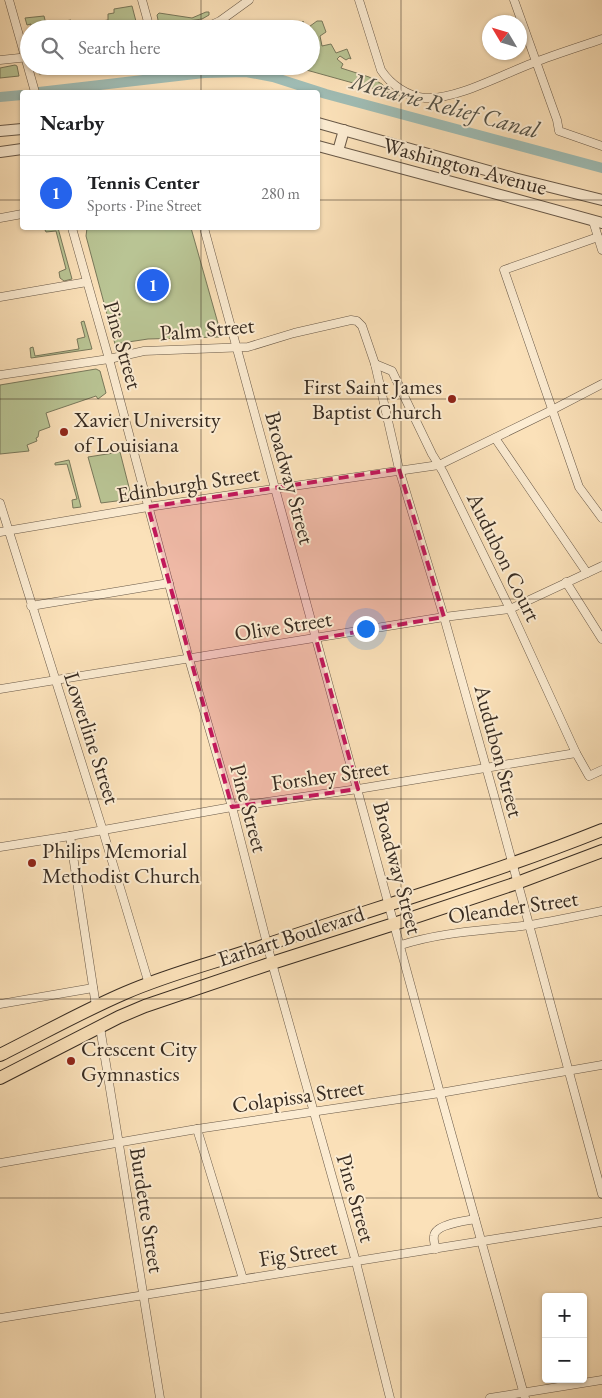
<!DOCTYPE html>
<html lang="en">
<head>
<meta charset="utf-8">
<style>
	body { margin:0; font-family:"EB Garamond",serif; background:#f6f6f6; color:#202124 }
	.controls { position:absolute; right:15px; bottom:15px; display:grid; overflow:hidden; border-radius:5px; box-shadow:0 1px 4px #0004 }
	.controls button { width:45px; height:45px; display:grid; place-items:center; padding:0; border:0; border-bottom:1px solid #e0e0e0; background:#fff; color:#202124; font:25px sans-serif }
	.compass { position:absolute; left:482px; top:15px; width:45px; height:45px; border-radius:50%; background:#fff; box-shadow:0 1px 4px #0004; rotate:308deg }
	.you { position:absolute; left:365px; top:628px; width:18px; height:18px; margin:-12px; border:4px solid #fff; border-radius:50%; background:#1a73e8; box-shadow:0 0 0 8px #1a73e833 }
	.badge { display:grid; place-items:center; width:32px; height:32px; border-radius:50%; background:#2563eb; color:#fff; font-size:16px; font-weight:700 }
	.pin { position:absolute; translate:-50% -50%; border:2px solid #fff; box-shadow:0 1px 5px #0006 }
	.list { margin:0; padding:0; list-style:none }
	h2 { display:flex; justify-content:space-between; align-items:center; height:65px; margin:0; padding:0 20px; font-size:21px }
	h2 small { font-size:16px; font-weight:400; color:#757577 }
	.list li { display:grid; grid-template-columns:32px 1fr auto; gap:15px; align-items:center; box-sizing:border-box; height:75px; padding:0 20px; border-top:1px solid #e0e0e0 }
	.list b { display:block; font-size:19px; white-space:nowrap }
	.list p { margin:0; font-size:16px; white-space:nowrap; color:#757577 }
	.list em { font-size:16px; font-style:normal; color:#757577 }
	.icon { flex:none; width:28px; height:28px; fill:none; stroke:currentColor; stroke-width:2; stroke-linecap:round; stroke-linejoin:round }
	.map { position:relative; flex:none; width:602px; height:1398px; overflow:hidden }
	.search { position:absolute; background:#fff; box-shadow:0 1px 4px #0004; left:20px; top:20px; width:300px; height:55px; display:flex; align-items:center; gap:12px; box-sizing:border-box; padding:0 18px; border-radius:28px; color:#757577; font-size:19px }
	.panel { position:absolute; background:#fff; box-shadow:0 1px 4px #0004; left:20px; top:90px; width:300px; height:140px; border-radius:5px }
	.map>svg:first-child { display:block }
</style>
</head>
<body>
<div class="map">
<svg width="602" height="1398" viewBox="0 0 602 1398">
	<rect width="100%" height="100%" fill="#fbe1b9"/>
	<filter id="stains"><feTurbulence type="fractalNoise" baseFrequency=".004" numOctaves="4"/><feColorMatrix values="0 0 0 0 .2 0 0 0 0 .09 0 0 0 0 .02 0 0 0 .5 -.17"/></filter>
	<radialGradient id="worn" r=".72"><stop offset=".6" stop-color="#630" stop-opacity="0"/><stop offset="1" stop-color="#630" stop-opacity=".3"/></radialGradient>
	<!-- green -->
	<g fill="#b9c494" stroke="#78785b">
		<polygon points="132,6 138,29 84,29 83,24 108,20 108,14 114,13 114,9"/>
		<polygon points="206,12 209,12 209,15 202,19 159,25 157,15 159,13 192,18"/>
		<polygon points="44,16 46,24 71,20 73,29 34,29 36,27 31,28 31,24 27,25 25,18"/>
		<polygon points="303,21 306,29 317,21 322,21 326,32 320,36 322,46 331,44 336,53 347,49 351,59 349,58 346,60 340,56 337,59 343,64 341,68 369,77 382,84 387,90 407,96 407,98 292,66 311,66 311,54 316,55 318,50 311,48 311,29 299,29"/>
		<polygon points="15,65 17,66 19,76 0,78 0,68"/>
		<polygon points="41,66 130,66 39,74"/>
		<polygon points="44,228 58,228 72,279 64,281 60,278 59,272 66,269 56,231 46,232"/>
		<polygon points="87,228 191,228 221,334 219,337 148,339 115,344 86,236"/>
		<polygon points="84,321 92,349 31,358 30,348 33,347 35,356 79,349 77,339 85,337 81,322"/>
		<polygon points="96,369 100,371 106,393 98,399 96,396 46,413 50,427 39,431 38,437 36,438 37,441 27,445 29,451 0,454 0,385"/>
		<polygon points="120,452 132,499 101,503 88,457"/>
		<polygon points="69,460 81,507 73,508 72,500 77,499 67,464 55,465 55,463"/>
	</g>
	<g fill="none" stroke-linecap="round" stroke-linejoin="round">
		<!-- canal -->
		<g stroke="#9fbcb4" stroke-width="10">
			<polyline points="39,92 204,73 246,72 273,77 326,94 602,168"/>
			<polyline points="0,97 22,95"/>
		</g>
		<defs>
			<g id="minor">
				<polyline points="9,0 35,92"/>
				<polyline points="142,0 150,29"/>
				<path d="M359 0 381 70C391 85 407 96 425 98 456 100 503 74 533 63 556 54 579 47 602 39"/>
				<polyline points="514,0 557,120 559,131 602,146"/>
				<polyline points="202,29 220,21 249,0"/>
				<polyline points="0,60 29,57"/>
				<polyline points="0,218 22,214"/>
				<polyline points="593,221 602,250"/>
				<polyline points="72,228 109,359 189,659 232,807 272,963 356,1262 390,1398"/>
				<polyline points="204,228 440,1093 525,1398"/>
				<polyline points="598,237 504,270 579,487 602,518"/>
				<polyline points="0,297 87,282"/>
				<polyline points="375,364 392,371 432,454 443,472 510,609 576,753 589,776 602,770"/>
				<polyline points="0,375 109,359 144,351 248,347 294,333 351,320 357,321 362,326 375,364 399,469 444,617 495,799 602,1194"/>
				<polyline points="495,438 587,573"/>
				<polyline points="0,503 103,831 149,984"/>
				<polyline points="0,532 148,507 439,465 552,410 602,384"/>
				<polyline points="566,582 602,639"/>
				<polyline points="31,606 169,583"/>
				<polyline points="0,689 444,617 510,609 602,566"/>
				<polyline points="70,836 96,1006"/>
				<polyline points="0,847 70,836 232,807 358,789 576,753"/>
				<path d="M401 945C446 931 484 931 530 925 554 921 578 916 602 911"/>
				<polyline points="0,1004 93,988"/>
				<polyline points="100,1027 160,1398"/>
				<polyline points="197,1129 243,1279"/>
				<polyline points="0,1163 197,1129 440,1093 602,1065"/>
				<path d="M436 1249C435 1245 433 1240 434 1236 435 1224 465 1221 475 1219"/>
				<polyline points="0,1318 602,1222"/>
				<polyline points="490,1398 602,1380"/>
			</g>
			<g id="tertiary">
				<polyline points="318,123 514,178 602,200"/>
				<polyline points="0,131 22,129"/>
				<polyline points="318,146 508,197 602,223"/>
				<polyline points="338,151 344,130"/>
				<polyline points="0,152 22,149"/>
			</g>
			<g id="primary">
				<path d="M0 1055C42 1034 83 1011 125 993 166 975 209 964 251 950 368 910 487 876 602 830"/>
				<polyline points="0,1078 119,1017 145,1006 272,963 394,924 517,883 602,851"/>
			</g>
		</defs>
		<!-- minor casing -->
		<use href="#minor" stroke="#695948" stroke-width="9"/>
		<!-- tertiary casing -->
		<use href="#tertiary" stroke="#695948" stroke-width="12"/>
		<!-- primary casing -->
		<use href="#primary" stroke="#382c22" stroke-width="14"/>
		<!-- minor -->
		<use href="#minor" stroke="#fcecd2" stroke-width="8"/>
		<!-- tertiary -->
		<use href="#tertiary" stroke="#fcecd2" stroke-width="10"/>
		<!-- primary -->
		<use href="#primary" stroke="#fbe1b9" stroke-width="12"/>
	</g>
	<!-- marked area -->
	<path fill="#c2185b" fill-opacity="0.2" stroke="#c2185b" stroke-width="4" stroke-dasharray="10 6" stroke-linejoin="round" d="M399 469 444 617 316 639 358 789 232 807 148 507Z"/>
	<!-- grid -->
	<path fill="none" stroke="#382c22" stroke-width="1" stroke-opacity="0.55" d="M201 0V29M401 0V1398M201 66V92M0 200H22M318 200H602M201 228V1398M0 399H602M0 599H602M0 799H602M0 999H602M0 1198H602"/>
	<!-- markers -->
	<g fill="#8f2418" stroke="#fcecd2" stroke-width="2">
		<circle cx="452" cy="399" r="5"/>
		<circle cx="64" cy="432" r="5"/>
		<circle cx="32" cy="863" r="5"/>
		<circle cx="71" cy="1061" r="5"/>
	</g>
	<g text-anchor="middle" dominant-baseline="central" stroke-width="4" stroke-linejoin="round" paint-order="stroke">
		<!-- street labels -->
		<g font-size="22" fill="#382c22" stroke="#fcecd2">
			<text transform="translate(465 166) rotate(15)">Washington Avenue</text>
			<text transform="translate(207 329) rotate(-5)">Palm Street</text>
			<text transform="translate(123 345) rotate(74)">Pine Street</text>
			<text transform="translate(290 478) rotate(75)">Broadway Street</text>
			<text transform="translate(188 484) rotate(-9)">Edinburgh Street</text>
			<text transform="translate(504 557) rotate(64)">Audubon Court</text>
			<text transform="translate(283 626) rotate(-9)">Olive Street</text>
			<text transform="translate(92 738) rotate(72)">Lowerline Street</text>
			<text transform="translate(499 751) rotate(75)">Audubon Street</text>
			<text transform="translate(330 775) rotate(-8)">Forshey Street</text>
			<text transform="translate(249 808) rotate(75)">Pine Street</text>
			<text transform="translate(398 868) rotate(75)">Broadway Street</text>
			<text transform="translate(513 907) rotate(-8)">Oleander Street</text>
			<text transform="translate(291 936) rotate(-18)">Earhart Boulevard</text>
			<text transform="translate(298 1096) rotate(-8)">Colapissa Street</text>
			<text transform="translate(356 1198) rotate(74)">Pine Street</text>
			<text transform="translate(147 1210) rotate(81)">Burdette Street</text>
			<text transform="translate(298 1253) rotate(-9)">Fig Street</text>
		</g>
		<!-- poi labels -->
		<g font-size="22" fill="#382c22" stroke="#fcecd2" text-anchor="start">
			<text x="442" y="386" text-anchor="end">First Saint James<tspan x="442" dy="25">Baptist Church</tspan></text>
			<text x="74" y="419">Xavier University<tspan x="74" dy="25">of Louisiana</tspan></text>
			<text x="42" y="850">Philips Memorial<tspan x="42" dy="25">Methodist Church</tspan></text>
			<text x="81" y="1048">Crescent City<tspan x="81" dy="25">Gymnastics</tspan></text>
		</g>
		<!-- water labels -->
		<g font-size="24" font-style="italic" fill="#525046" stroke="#fcecd2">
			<text transform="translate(445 105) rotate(15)">Metarie Relief Canal</text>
		</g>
	</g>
	<rect width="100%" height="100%" filter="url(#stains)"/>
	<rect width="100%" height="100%" fill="url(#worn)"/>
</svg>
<div class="controls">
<button>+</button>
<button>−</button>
</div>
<svg class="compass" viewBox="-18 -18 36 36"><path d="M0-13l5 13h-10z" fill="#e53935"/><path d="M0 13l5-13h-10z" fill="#757577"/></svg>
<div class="you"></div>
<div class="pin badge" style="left:153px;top:285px">1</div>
<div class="search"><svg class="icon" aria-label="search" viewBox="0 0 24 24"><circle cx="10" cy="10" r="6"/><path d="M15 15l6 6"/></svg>Search here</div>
<section class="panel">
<h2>Nearby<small></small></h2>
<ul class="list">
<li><span class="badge">1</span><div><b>Tennis Center</b><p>Sports · Pine Street</p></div><em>280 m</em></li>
</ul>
</section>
</div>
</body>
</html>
